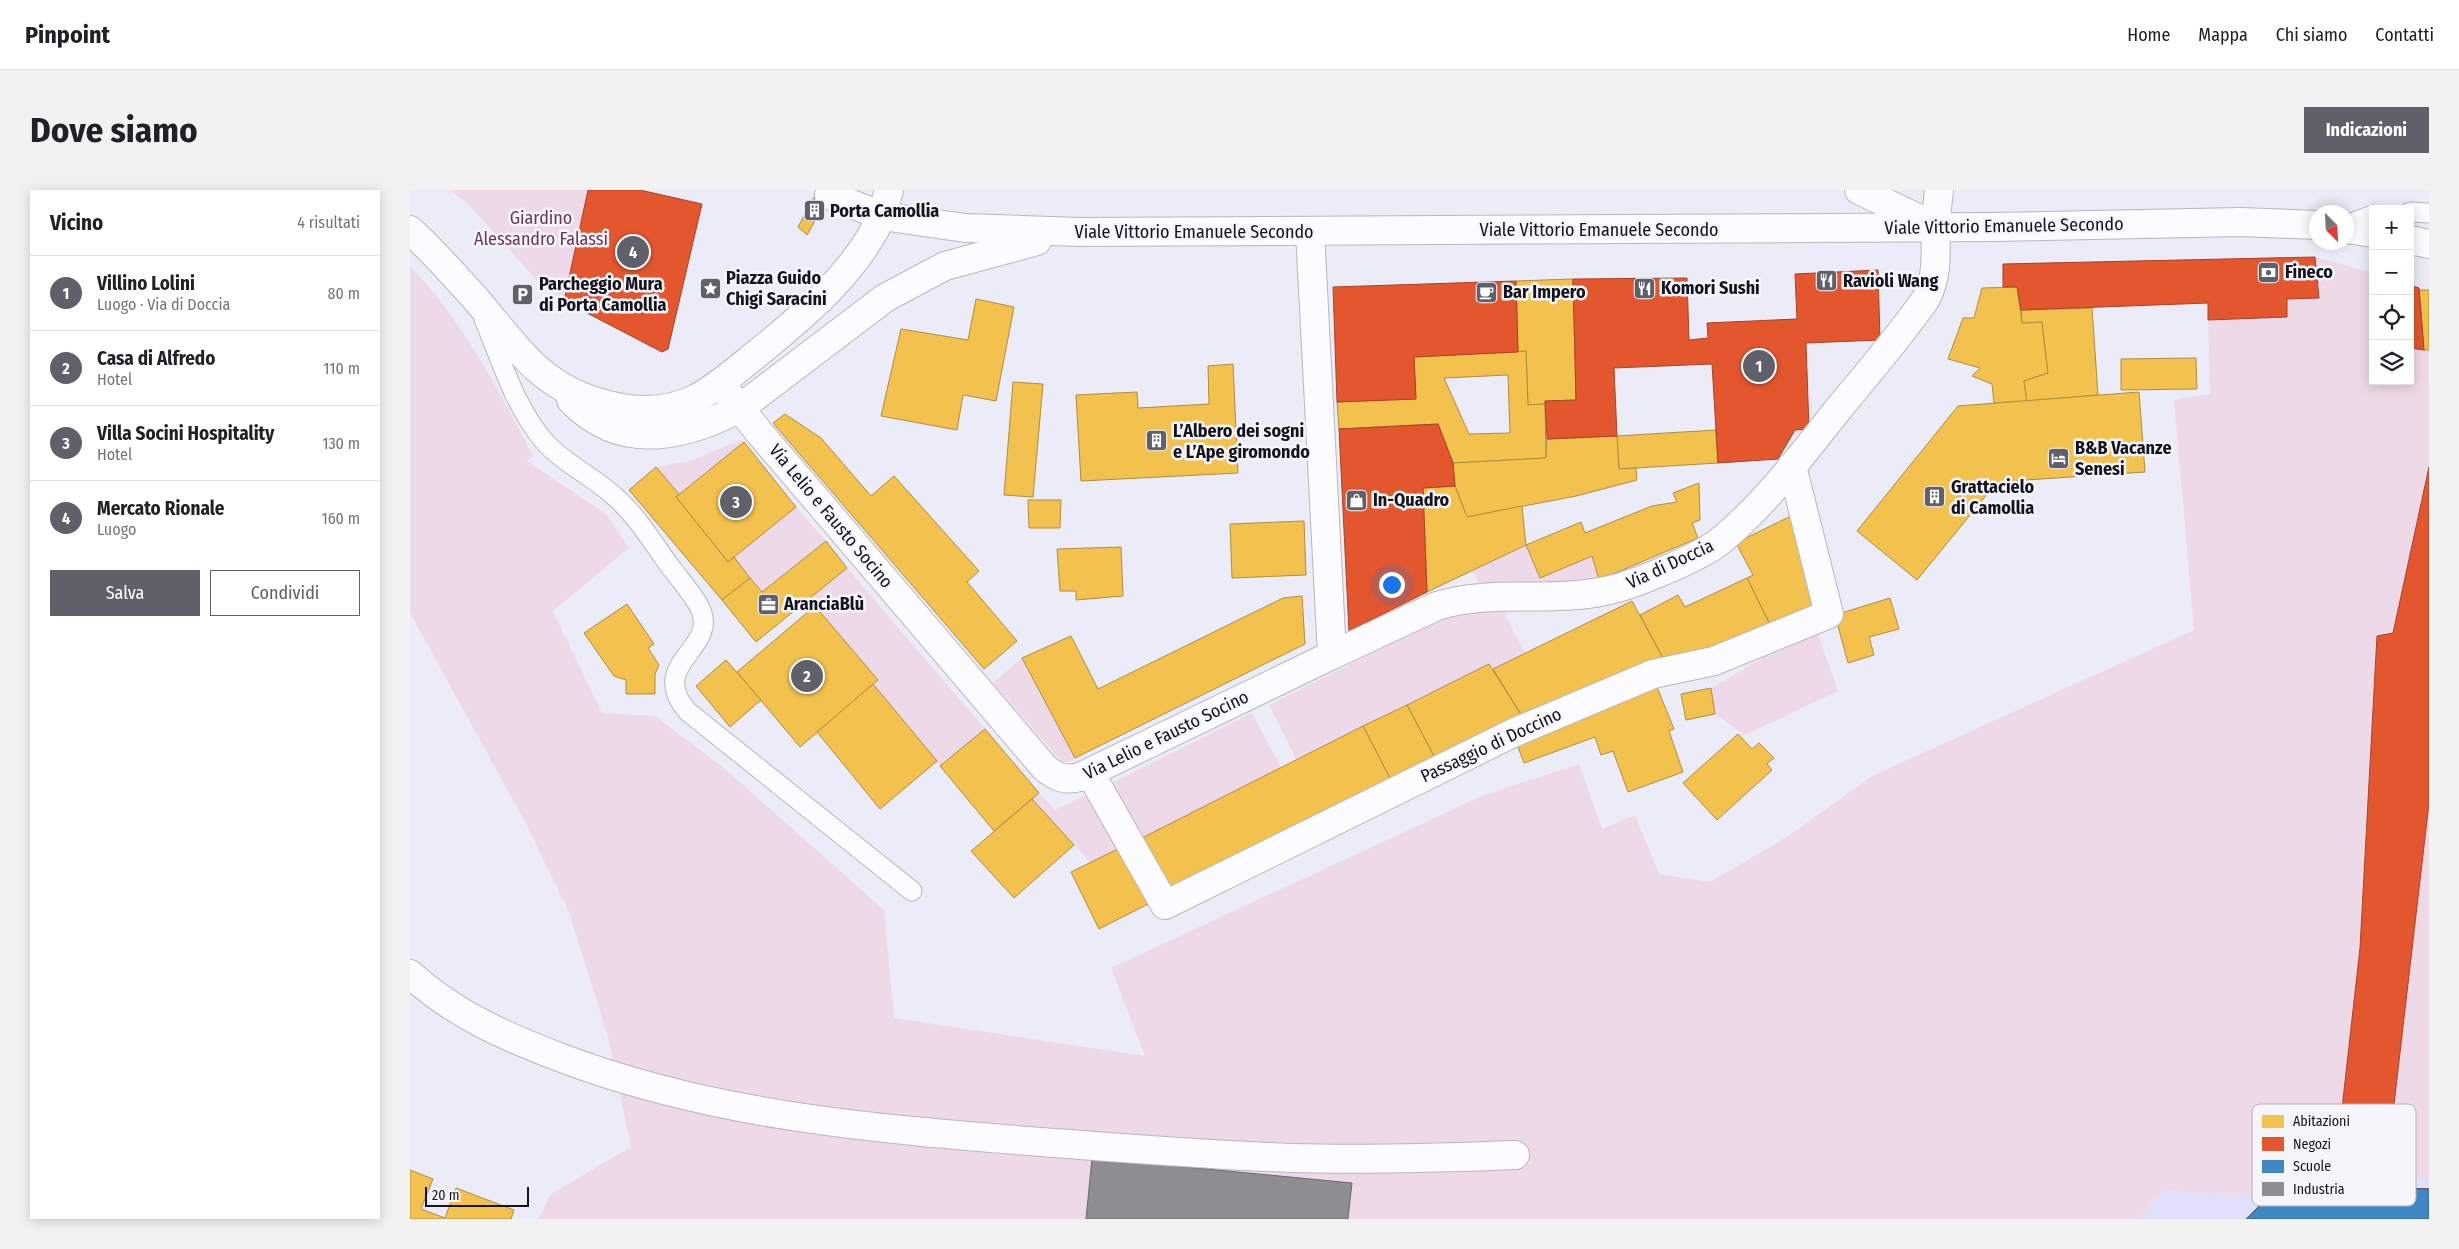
<!DOCTYPE html>
<html lang="it">
<head>
<meta charset="utf-8">
<style>
	body { margin:0; font-family:"Fira Sans Condensed",sans-serif; background:#f2f2f2; color:#202124 }
	.controls { position:absolute; right:15px; top:15px; display:grid; overflow:hidden; border-radius:0px; box-shadow:0 2px 12px #0003 }
	.controls button { width:45px; height:45px; display:grid; place-items:center; padding:0; border:0; border-bottom:1px solid #e0e0e0; background:#fff; color:#202124; font:25px sans-serif }
	.compass { position:absolute; left:1899px; top:15px; width:45px; height:45px; border-radius:50%; background:#fff; box-shadow:0 2px 12px #0003; rotate:156deg }
	.scale { position:absolute; left:15px; bottom:12px; width:104px; box-sizing:border-box; padding-left:5px; border:2px solid #14141e; border-top:0; font-size:14px; line-height:18px; white-space:nowrap; color:#14141e; -webkit-text-stroke:4px #f6f5fb; paint-order:stroke }
	.you { position:absolute; left:981px; top:394px; width:18px; height:18px; margin:-12px; border:4px solid #fff; border-radius:50%; background:#1a73e8; box-shadow:0 0 0 8px #1a73e833 }
	.badge { display:grid; place-items:center; width:32px; height:32px; border-radius:50%; background:#60606a; color:#fff; font-size:16px; font-weight:700 }
	.pin { position:absolute; translate:-50% -50%; border:2px solid #fff; box-shadow:0 1px 5px #0006 }
	.list { margin:0; padding:0; list-style:none }
	h2 { display:flex; justify-content:space-between; align-items:center; height:65px; margin:0; padding:0 20px; font-size:21px }
	h2 small { font-size:16px; font-weight:400; color:#757577 }
	.list li { display:grid; grid-template-columns:32px 1fr auto; gap:15px; align-items:center; box-sizing:border-box; height:75px; padding:0 20px; border-top:1px solid #e0e0e0 }
	.list b { display:block; font-size:19px; white-space:nowrap }
	.list p { margin:0; font-size:16px; white-space:nowrap; color:#757577 }
	.list em { font-size:16px; font-style:normal; color:#757577 }
	.actions { display:flex; gap:10px; padding:15px 20px }
	.actions a { flex:1; padding:11px 0; border:1px solid #60606a; border-radius:0px; text-align:center; font-size:18px; color:#60606a }
	.actions .main { background:#60606a; color:#fff }
	.icon { flex:none; width:28px; height:28px; fill:none; stroke:currentColor; stroke-width:2; stroke-linecap:round; stroke-linejoin:round }
	.map { position:relative; flex:none; width:2019px; height:1029px; overflow:hidden; border-radius:0px }
	header { display:flex; align-items:center; gap:30px; box-sizing:border-box; height:70px; padding:0 25px; background:#fff; border-bottom:1px solid #e0e0e0 }
	header strong { font-size:24px }
	nav { display:flex; gap:28px; margin-inline-start:auto; font-size:18px }
	.intro { display:flex; align-items:center; justify-content:space-between; box-sizing:border-box; height:120px; padding:0 30px }
	h1 { margin:0; font-size:35px }
	.button { padding:12px 22px; border-radius:0px; background:#60606a; color:#fff; font-size:18px; font-weight:700 }
	main { display:flex; gap:30px; padding:0 30px }
	aside { flex:1; background:#fff; border-radius:0px; box-shadow:0 2px 12px #0003 }
	.map>svg:first-child { display:block }
</style>
</head>
<body>
<header>
<strong>Pinpoint</strong>
<nav><a>Home</a><a>Mappa</a><a>Chi siamo</a><a>Contatti</a></nav>
</header>
<div class="intro"><h1>Dove siamo</h1><a class="button">Indicazioni</a></div>
<main>
<aside>
<h2>Vicino<small>4 risultati</small></h2>
<ul class="list">
<li><span class="badge">1</span><div><b>Villino Lolini</b><p>Luogo · Via di Doccia</p></div><em>80 m</em></li>
<li><span class="badge">2</span><div><b>Casa di Alfredo</b><p>Hotel</p></div><em>110 m</em></li>
<li><span class="badge">3</span><div><b>Villa Socini Hospitality</b><p>Hotel</p></div><em>130 m</em></li>
<li><span class="badge">4</span><div><b>Mercato Rionale</b><p>Luogo</p></div><em>160 m</em></li>
</ul>
<div class="actions"><a class="main">Salva</a><a>Condividi</a></div>
</aside>
<div class="map">
<svg width="2019" height="1029" viewBox="0 0 2019 1029">
	<rect width="100%" height="100%" fill="#ececf8"/>
	<!-- built -->
	<polygon fill="#e2e1fb" points="1924,987 2019,989 2019,1029 1730,1029 1753,1001 1859,1007 1868,998 1923,999"/>
	<!-- green -->
	<g fill="#eed9e9">
		<polygon points="40,0 178,0 154,111 130,94 60,16"/>
		<path d="M1905 67 1963 83V191H2000V158L2019 160V277L1983 443 1967 446 1950 758 1923 999 1868 998 1859 1007 1753 1001 1730 1029H128L141 1004 221 957 198 847 159 722 114 630 0 423V76C53 131 88 199 123 266L117 271 196 324 219 358 143 421 192 523 245 526 313 577 474 720 484 828 735 866 701 778 1074 605 1169 574 1192 639 1225 625 1249 684 1300 692 1380 645 1462 586 1784 440 1764 210 1800 204 1798 130 1877 127V109Z"/>
		<polygon points="331,250 334,252 269,304 246,277 279,271"/>
		<polygon points="386,317 416,351 352,402 324,367"/>
		<polygon points="1116,355 1130,388 1182,366 1189,390 1122,395 1070,393 1062,381"/>
		<polygon points="437,378 575,539 530,576 463,494 468,490 399,408"/>
		<polygon points="1051,422 1094,422 1115,463 1083,479 1079,474 886,569 859,515 1037,425"/>
		<polygon points="1399,441 1407,441 1428,501 1335,545 1305,524 1301,498"/>
		<polygon points="612,468 665,568 658,572 651,571 583,493"/>
		<polygon points="842,523 871,578 728,650 696,596"/>
		<polygon points="629,603 645,620 680,603 712,657 681,673 622,609"/>
		<polygon points="2019,613 2019,989 1974,988 1983,923"/>
	</g>
	<!-- homes -->
	<g fill="#f2c14e" stroke="#af8d40" fill-rule="evenodd">
		<polygon points="408,0 422,0 397,45 388,37"/>
		<polygon points="1163,89 1166,210 1135,211 1135,214 1118,215 1116,161 1108,162 1106,91"/>
		<polygon points="1607,97 1612,133 1632,132 1638,183 1614,191 1617,211 1584,213 1582,194 1562,186 1570,178 1538,169 1553,128 1564,128 1572,98"/>
		<polygon points="2009,100 2019,100 2019,160 2014,160"/>
		<polygon points="566,109 604,117 586,211 553,205 547,240 471,226 491,139 558,150"/>
		<polygon points="1682,118 1688,205 1617,211 1614,191 1638,183 1632,132 1612,133 1611,120"/>
		<path d="M1116 161 1118 215 1135 214 1136 268 1043 273 1028 234 929 239 927 212 1006 209 1004 167ZM1098 185 1100 243 1059 244 1034 188Z"/>
		<polygon points="1786,168 1787,199 1711,200 1711,169"/>
		<polygon points="823,174 828,283 671,291 666,205 727,202 728,218 799,214 798,176"/>
		<polygon points="603,192 633,194 623,307 594,305"/>
		<polygon points="1729,202 1735,282 1587,292 1507,390 1447,341 1548,216"/>
		<polygon points="375,224 411,248 461,306 484,286 569,381 557,392 607,451 574,479 363,233"/>
		<polygon points="1306,240 1308,273 1209,279 1207,246"/>
		<polygon points="1207,246 1209,279 1226,278 1227,290 1166,306 1057,327 1045,296 1043,273 1136,268 1137,249"/>
		<polygon points="334,252 386,317 318,372 266,307"/>
		<polygon points="246,277 269,304 266,307 318,372 324,367 340,388 312,410 219,300"/>
		<polygon points="1289,293 1290,330 1282,333 1288,348 1189,390 1182,366 1130,388 1116,355 1171,332 1175,343 1242,316 1267,312 1263,303"/>
		<polygon points="1045,296 1057,327 1112,316 1116,355 1017,402 1013,298"/>
		<polygon points="618,310 651,310 650,338 619,338"/>
		<polygon points="1389,322 1415,416 1362,439 1337,388 1343,385 1326,353"/>
		<polygon points="894,331 896,385 822,388 820,334"/>
		<polygon points="416,351 437,378 346,452 312,410 340,388 352,402"/>
		<polygon points="711,357 713,406 666,410 666,401 650,401 647,359"/>
		<polygon points="1337,388 1362,439 1255,472 1230,425 1268,405 1275,417"/>
		<polygon points="892,406 895,454 665,568 612,468 661,446 688,499 873,408"/>
		<polygon points="1480,408 1489,439 1459,447 1464,465 1438,473 1425,425"/>
		<polygon points="1222,411 1255,472 1115,531 1083,479"/>
		<polygon points="217,414 244,454 238,458 249,475 245,484 245,504 216,504 216,490 204,486 174,443"/>
		<polygon points="405,416 468,490 390,557 327,482"/>
		<polygon points="316,470 351,510 320,537 286,496"/>
		<polygon points="1079,474 1115,531 1027,572 997,515"/>
		<polygon points="1244,490 1264,539 1259,541 1273,582 1218,602 1203,561 1191,565 1185,547 1114,573 1105,549"/>
		<polygon points="463,494 527,571 470,619 407,542"/>
		<polygon points="1301,498 1305,524 1276,530 1271,504"/>
		<polygon points="997,515 1027,572 983,594 953,536"/>
		<polygon points="953,536 983,594 761,706 728,650"/>
		<polygon points="575,539 629,603 584,641 530,576"/>
		<polygon points="1328,544 1342,559 1349,553 1364,568 1357,574 1362,580 1307,630 1273,593"/>
		<polygon points="622,609 664,655 604,708 561,661"/>
		<polygon points="712,657 740,713 689,739 661,682"/>
		<polygon points="0,980 23,989 11,1019 35,1028 46,998 104,1020 101,1029 0,1029"/>
	</g>
	<!-- shops -->
	<g fill="#e4572e" stroke="#a64329">
		<polygon points="178,0 230,0 292,14 258,159 252,162 154,111"/>
		<polygon points="1905,67 1909,108 1877,109 1877,127 1798,130 1798,113 1611,120 1607,97 1593,97 1593,74"/>
		<polygon points="1468,80 1470,150 1396,153 1399,239 1385,240 1368,269 1308,273 1302,174 1204,178 1207,246 1137,249 1135,211 1166,210 1163,89 1277,88 1279,150 1298,148 1297,133 1387,129 1385,84"/>
		<polygon points="1106,91 1108,162 1004,167 1006,209 927,212 923,97"/>
		<polygon points="2000,95 2009,98 2014,160 2000,158"/>
		<polygon points="1028,234 1043,273 1045,296 1013,298 1017,402 939,441 929,239"/>
		<polygon points="2019,277 2019,613 1983,923 1974,988 1975,998 1923,999 1950,758 1967,446 1983,443"/>
		<polygon points="1868,998 2019,999 2019,1029 1836,1029"/>
		<polygon points="1868,998 1923,999 1922,1029 1836,1029"/>
		<polygon points="1975,998 2019,999 2019,1029 1973,1029"/>
	</g>
	<!-- schools -->
	<polygon fill="#3f88c5" stroke="#326593" points="1868,998 2019,999 2019,1029 1836,1029"/>
	<!-- industry -->
	<polygon fill="#8d8d92" stroke="#69696f" points="682,968 942,993 938,1029 676,1029"/>
	<g fill="none" stroke-linecap="round" stroke-linejoin="round">
		<defs>
			<g id="service">
				<polyline points="2000,22 2019,23"/>
				<polyline points="1936,35 1963,25"/>
				<path d="M74 129C91 170 105 217 134 251 153 273 182 286 203 305 227 325 244 355 262 379 271 391 282 403 289 416 312 459 236 472 277 521L502 701"/>
			</g>
			<g id="minor">
				<polyline points="419,5 472,26"/>
				<path d="M310 193 348 241 634 577C645 587 655 591 670 587L922 465 900 41"/>
				<path d="M922 465 1027 416C1080 399 1139 413 1195 401 1222 396 1288 368 1309 352 1356 314 1393 263 1430 217 1459 182 1489 147 1515 110 1528 88 1526 63 1525 37"/>
				<polyline points="680,583 755,715 1103,543 1243,484 1304,471 1419,424 1382,276"/>
				<path d="M0 784C44 824 94 846 149 867 303 926 467 939 631 952 714 958 798 965 882 968 956 970 1030 968 1105 965"/>
			</g>
			<g id="tertiary">
				<polyline points="472,26 479,0"/>
				<polyline points="1525,37 1529,0"/>
			</g>
			<g id="secondary">
				<polyline points="1449,0 1520,34"/>
				<polyline points="1936,39 1963,43"/>
				<path d="M0 40C23 61 44 85 65 108 112 163 134 204 212 218 236 222 262 220 285 209 308 197 329 178 349 162 397 123 445 83 472 26L555 38 669 42 1582 37 1831 32 1906 35"/>
				<polyline points="2000,50 2019,54"/>
				<path d="M161 210C210 261 273 248 330 218L475 108 535 76 627 51"/>
			</g>
		</defs>
		<!-- service casing -->
		<use href="#service" stroke="#b7b7c1" stroke-width="21"/>
		<!-- minor casing -->
		<use href="#minor" stroke="#b7b7c1" stroke-width="30"/>
		<!-- tertiary casing -->
		<use href="#tertiary" stroke="#b7b7c1" stroke-width="30"/>
		<!-- secondary casing -->
		<use href="#secondary" stroke="#b7b7c1" stroke-width="30"/>
		<!-- service -->
		<use href="#service" stroke="#fcfcfe" stroke-width="19"/>
		<!-- minor -->
		<use href="#minor" stroke="#fcfcfe" stroke-width="28"/>
		<!-- tertiary -->
		<use href="#tertiary" stroke="#fcfcfe" stroke-width="28"/>
		<!-- secondary -->
		<use href="#secondary" stroke="#fcfcfe" stroke-width="28"/>
	</g>
	<!-- icons -->
	<defs>
		<symbol id="building-square" viewBox="-11 -11 22 22"><rect x="-9" y="-9" width="18" height="18" rx="4" fill="#60606a" stroke="#f6f5fb"/><path d="M-4-6H4V6H1V3H-1V6H-4ZM-2.5-4.3h1.7v1.8h-1.7ZM.8-4.3h1.7v1.8H.8ZM-2.5-1h1.7V.8h-1.7ZM.8-1h1.7V.8H.8Z" fill="#fff"/></symbol>
		<symbol id="bank-square" viewBox="-11 -11 22 22"><rect x="-9" y="-9" width="18" height="18" rx="4" fill="#60606a" stroke="#f6f5fb"/><path d="M-6-4H6V4H-6ZM0-2.3a2.3 2.3 0 1 0 0 4.6a2.3 2.3 0 1 0 0-4.6Z" fill="#fff"/></symbol>
		<symbol id="restaurant-square" viewBox="-11 -11 22 22"><rect x="-9" y="-9" width="18" height="18" rx="4" fill="#60606a" stroke="#f6f5fb"/><path d="M-5-6h1v4h1v-4h1v4h1v-4h1v5L-1.5 .5V6h-2V.5L-5-1ZM5-6V6H3V1.5H1.5Q1.5-4 5-6Z" fill="#fff"/></symbol>
		<symbol id="sight-square" viewBox="-11 -11 22 22"><rect x="-9" y="-9" width="18" height="18" rx="4" fill="#60606a" stroke="#f6f5fb"/><path d="M0-6L1.8-2.2L6-1.7L2.9 1.2L3.7 5.4L0 3.3L-3.7 5.4L-2.9 1.2L-6-1.7L-1.8-2.2Z" fill="#fff"/></symbol>
		<symbol id="cafe-square" viewBox="-11 -11 22 22"><rect x="-9" y="-9" width="18" height="18" rx="4" fill="#60606a" stroke="#f6f5fb"/><path d="M-5.5-4.5H6V0H3Q3 3.5 0 3.5H-2.5Q-5.5 3.5-5.5 0ZM3-3.2v2h1.7v-2ZM-6 4.5H4V6H-6Z" fill="#fff"/></symbol>
		<symbol id="parking-square" viewBox="-11 -11 22 22"><rect x="-9" y="-9" width="18" height="18" rx="4" fill="#60606a" stroke="#f6f5fb"/><path d="M-3.5-5.5H1a3.5 3.5 0 0 1 0 7H-1V5.5H-3.5ZM-1-3.4V-.6H.8a1.4 1.4 0 0 0 0-2.8Z" fill="#fff"/></symbol>
		<symbol id="hotel-square" viewBox="-11 -11 22 22"><rect x="-9" y="-9" width="18" height="18" rx="4" fill="#60606a" stroke="#f6f5fb"/><path d="M-6-4.5h1.5V1H6V5H4.5V3h-9V5H-6ZM-4 0a1.8 1.8 0 1 1 3.6 0ZM.5 0V-2.5h3Q6-2.5 6 0Z" fill="#fff"/></symbol>
		<symbol id="shop-square" viewBox="-11 -11 22 22"><rect x="-9" y="-9" width="18" height="18" rx="4" fill="#60606a" stroke="#f6f5fb"/><path d="M-5-2.5h2.3a2.7 3.5 0 0 1 5.4 0H5L5.5 6h-11ZM-1.5-2.5h3a1.5 2.3 0 0 0-3 0Z" fill="#fff"/></symbol>
		<symbol id="office-square" viewBox="-11 -11 22 22"><rect x="-9" y="-9" width="18" height="18" rx="4" fill="#60606a" stroke="#f6f5fb"/><path d="M-6-3h4V-5.5h4V-3h4V5H-6ZM-1-4.5V-3h2v-1.5ZM-6 0V1H6V0Z" fill="#fff"/></symbol>
	</defs>
	<g fill-rule="evenodd">
		<use href="#building-square" x="392" y="8" width="25" height="25"/>
		<use href="#bank-square" x="1846" y="70" width="25" height="25"/>
		<use href="#restaurant-square" x="1404" y="78" width="25" height="25"/>
		<use href="#sight-square" x="288" y="86" width="25" height="25"/>
		<use href="#restaurant-square" x="1222" y="86" width="25" height="25"/>
		<use href="#cafe-square" x="1064" y="90" width="25" height="25"/>
		<use href="#parking-square" x="100" y="92" width="25" height="25"/>
		<use href="#building-square" x="734" y="238" width="25" height="25"/>
		<use href="#hotel-square" x="1636" y="256" width="25" height="25"/>
		<use href="#building-square" x="1512" y="294" width="25" height="25"/>
		<use href="#shop-square" x="934" y="298" width="25" height="25"/>
		<use href="#office-square" x="346" y="402" width="25" height="25"/>
	</g>
	<g text-anchor="middle" dominant-baseline="central" stroke-width="5" stroke-linejoin="round" paint-order="stroke">
		<!-- poi labels -->
		<g font-size="18" font-weight="bold" fill="#14141e" stroke="#f6f5fb" text-anchor="start">
			<text x="420" y="21">Porta Camollia</text>
			<text x="1875" y="82">Fineco</text>
			<text x="316" y="88">Piazza Guido<tspan x="316" dy="21">Chigi Saracini</tspan></text>
			<text x="1433" y="91">Ravioli Wang</text>
			<text x="129" y="94">Parcheggio Mura<tspan x="129" dy="21">di Porta Camollia</tspan></text>
			<text x="1251" y="98">Komori Sushi</text>
			<text x="1093" y="102">Bar Impero</text>
			<text x="763" y="241">L’Albero dei sogni<tspan x="763" dy="21">e L’Ape giromondo</tspan></text>
			<text x="1665" y="258">B&amp;B Vacanze<tspan x="1665" dy="21">Senesi</tspan></text>
			<text x="1541" y="297">Grattacielo<tspan x="1541" dy="21">di Camollia</tspan></text>
			<text x="963" y="310">In-Quadro</text>
			<text x="374" y="414">AranciaBlù</text>
		</g>
		<!-- park labels -->
		<g font-size="18" fill="#6e3656" stroke="#f6f5fb">
			<text x="131" y="28">Giardino<tspan x="131" dy="21">Alessandro Falassi</tspan></text>
		</g>
		<!-- street labels -->
		<g font-size="18" fill="#14141e" stroke="#f6f5fb">
			<text transform="translate(1594 36) rotate(-1)">Viale Vittorio Emanuele Secondo</text>
			<text x="1189" y="40">Viale Vittorio Emanuele Secondo</text>
			<text x="784" y="42">Viale Vittorio Emanuele Secondo</text>
			<text transform="translate(421 326) rotate(50)">Via Lelio e Fausto Socino</text>
			<text transform="translate(1260 374) rotate(-25)">Via di Doccia</text>
			<text transform="translate(756 545) rotate(-26)">Via Lelio e Fausto Socino</text>
			<text transform="translate(1081 555) rotate(-25)">Passaggio di Doccino</text>
		</g>
	</g>
	<!-- legend -->
	<rect x="1842" y="914" width="164" height="102" rx="8" fill="#f6f5fb" stroke="#b2b2b9" stroke-width="1"/>
	<rect x="1852" y="925" width="22" height="13" fill="#f2c14e"/>
	<rect x="1852" y="947" width="22" height="14" fill="#e4572e"/>
	<rect x="1852" y="970" width="22" height="13" fill="#3f88c5"/>
	<rect x="1852" y="992" width="22" height="14" fill="#8d8d92"/>
	<g font-size="14" fill="#14141e">
		<text x="1883" y="936">Abitazioni</text>
		<text x="1883" y="959">Negozi</text>
		<text x="1883" y="981">Scuole</text>
		<text x="1883" y="1004">Industria</text>
	</g>
</svg>
<div class="controls">
<button>+</button>
<button>−</button>
<button><svg class="icon" aria-label="locate" viewBox="0 0 24 24"><circle cx="12" cy="12" r="6"/><path d="M12 2v4M12 18v4M2 12h4M18 12h4"/></svg></button>
<button><svg class="icon" aria-label="layers" viewBox="0 0 24 24"><path d="M12 4l9 5-9 5-9-5zM3 14l9 5 9-5"/></svg></button>
</div>
<svg class="compass" viewBox="-18 -18 36 36"><path d="M0-13l5 13h-10z" fill="#e53935"/><path d="M0 13l5-13h-10z" fill="#757577"/></svg>
<div class="scale">20 m</div>
<div class="you"></div>
<div class="pin badge" style="left:1349px;top:176px">1</div>
<div class="pin badge" style="left:397px;top:486px">2</div>
<div class="pin badge" style="left:326px;top:312px">3</div>
<div class="pin badge" style="left:223px;top:62px">4</div>
</div>
</main>
</body>
</html>
